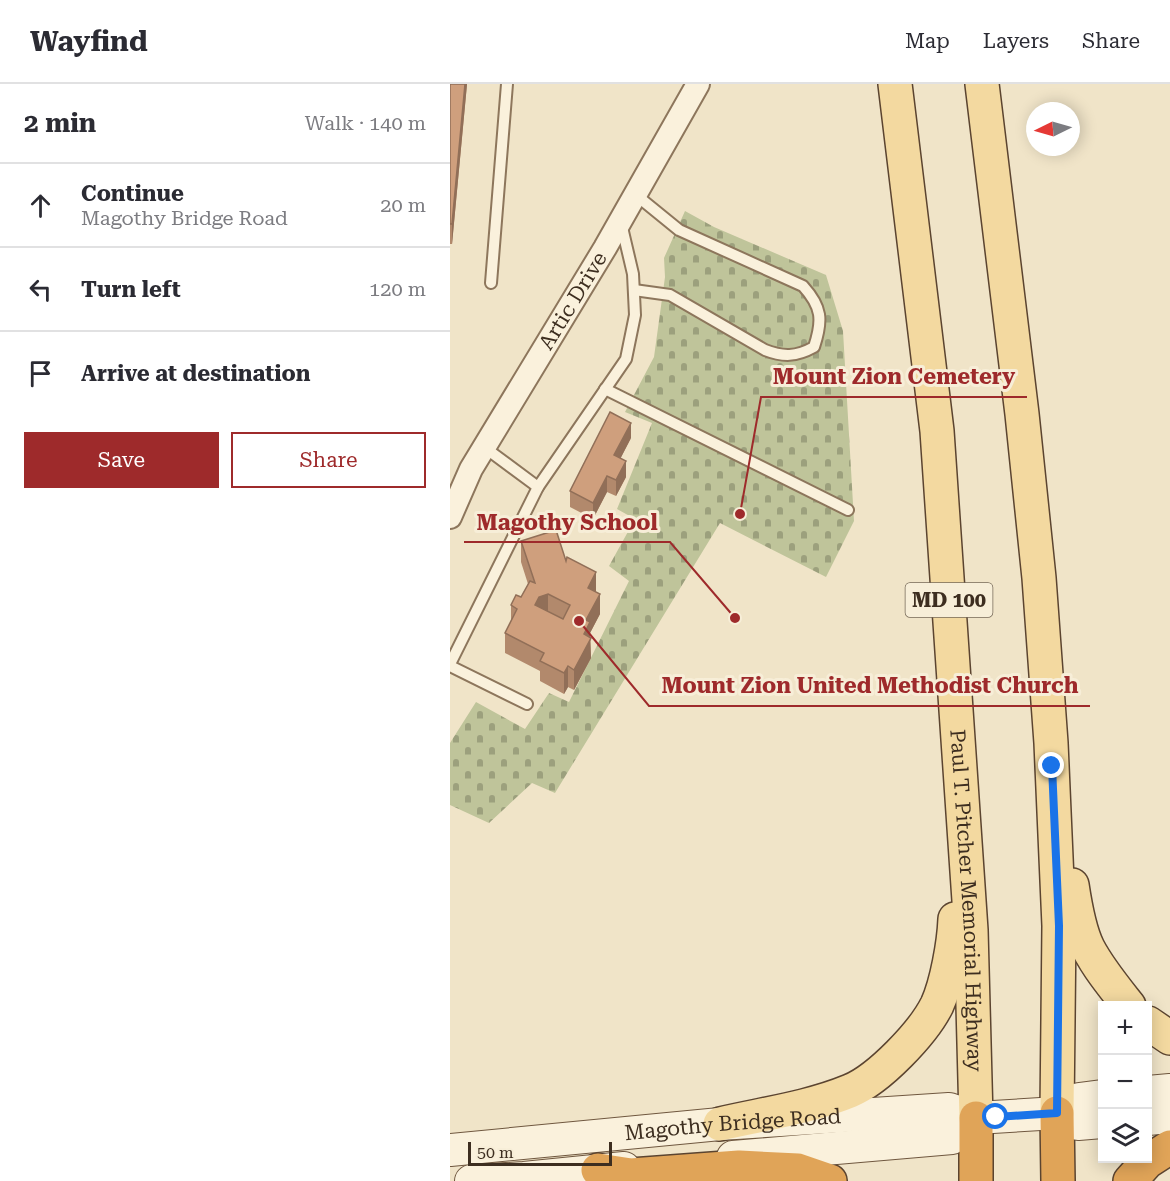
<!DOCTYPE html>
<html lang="en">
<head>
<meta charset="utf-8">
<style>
	body { margin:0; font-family:"Roboto Serif",serif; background:#f7f7f7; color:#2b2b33 }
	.controls { position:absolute; right:18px; bottom:18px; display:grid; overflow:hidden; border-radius:0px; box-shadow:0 3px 15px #0003 }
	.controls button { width:54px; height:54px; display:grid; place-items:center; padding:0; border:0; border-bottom:2px solid #e1e1e2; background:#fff; color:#2b2b33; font:30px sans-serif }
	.compass { position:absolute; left:576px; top:18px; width:54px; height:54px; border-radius:50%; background:#fff; box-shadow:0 3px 15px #0003; rotate:265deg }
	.scale { position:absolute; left:18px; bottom:15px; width:144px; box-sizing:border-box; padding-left:6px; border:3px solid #3d2e20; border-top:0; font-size:16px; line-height:21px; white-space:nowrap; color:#3d2e20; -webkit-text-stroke:4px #f7eed8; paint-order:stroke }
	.stop { position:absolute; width:18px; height:18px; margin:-14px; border:4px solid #1a73e8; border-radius:50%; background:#fff }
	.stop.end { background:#1a73e8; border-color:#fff; box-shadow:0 2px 6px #0008 }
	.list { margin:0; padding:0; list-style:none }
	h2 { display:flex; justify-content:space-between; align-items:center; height:78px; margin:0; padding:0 24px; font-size:26px }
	h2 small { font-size:20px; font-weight:400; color:#7c7c81 }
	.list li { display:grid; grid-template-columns:39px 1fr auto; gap:18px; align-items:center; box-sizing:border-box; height:84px; padding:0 24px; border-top:2px solid #e1e1e2 }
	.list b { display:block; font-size:22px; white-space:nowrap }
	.list p { margin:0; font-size:20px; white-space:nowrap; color:#7c7c81 }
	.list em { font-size:20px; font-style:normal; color:#7c7c81 }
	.actions { display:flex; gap:12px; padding:18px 24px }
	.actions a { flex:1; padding:14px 0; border:2px solid #9e2a2b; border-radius:0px; text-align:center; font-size:21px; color:#9e2a2b }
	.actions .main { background:#9e2a2b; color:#fff }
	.icon { flex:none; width:33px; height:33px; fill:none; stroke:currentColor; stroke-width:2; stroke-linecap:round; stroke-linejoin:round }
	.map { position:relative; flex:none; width:720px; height:1097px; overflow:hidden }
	header { display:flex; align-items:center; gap:36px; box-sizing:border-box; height:84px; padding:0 30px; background:#fff; border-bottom:2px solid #e1e1e2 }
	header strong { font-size:28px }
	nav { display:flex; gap:33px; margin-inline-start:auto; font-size:21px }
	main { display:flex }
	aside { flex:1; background:#fff }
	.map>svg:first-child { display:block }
</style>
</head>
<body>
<header>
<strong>Wayfind</strong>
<nav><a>Map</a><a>Layers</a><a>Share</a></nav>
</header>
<main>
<aside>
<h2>2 min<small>Walk · 140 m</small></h2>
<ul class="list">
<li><svg class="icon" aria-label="ahead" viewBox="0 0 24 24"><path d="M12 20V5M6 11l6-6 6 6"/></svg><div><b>Continue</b><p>Magothy Bridge Road</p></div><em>20 m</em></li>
<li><svg class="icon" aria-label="left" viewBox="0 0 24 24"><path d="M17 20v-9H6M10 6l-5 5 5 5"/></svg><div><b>Turn left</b></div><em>120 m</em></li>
<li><svg class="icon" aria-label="arrive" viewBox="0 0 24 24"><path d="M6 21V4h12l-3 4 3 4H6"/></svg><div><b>Arrive at destination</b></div></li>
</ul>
<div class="actions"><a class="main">Save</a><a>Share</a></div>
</aside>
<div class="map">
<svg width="720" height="1097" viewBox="0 0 720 1097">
	<defs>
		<pattern id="cemetery-stones" width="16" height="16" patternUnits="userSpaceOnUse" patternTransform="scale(1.5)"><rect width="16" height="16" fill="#bfc49a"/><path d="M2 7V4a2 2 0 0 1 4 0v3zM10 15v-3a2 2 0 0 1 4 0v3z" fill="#9ca07d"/></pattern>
	</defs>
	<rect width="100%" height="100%" fill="#f0e4c8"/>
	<!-- cemetery -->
	<polygon fill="url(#cemetery-stones)" points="235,127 264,143 376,191 393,247 404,437 376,493 270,439 105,709 82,699 39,739 0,721 0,659 26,618 75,645 99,609 119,618 179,497 159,482 185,435 167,425 202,339 175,328 204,273 215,193 214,174"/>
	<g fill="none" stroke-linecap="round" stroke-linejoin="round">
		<defs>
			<g id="service">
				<polyline points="41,199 57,0"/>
				<path d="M184 206 220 211 315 266C333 273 346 273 364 263 373 236 372 223 353 202L229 146 186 111"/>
				<polyline points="155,305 398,426"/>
				<polyline points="34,363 88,403"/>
				<polyline points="0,580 88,403 176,275 185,231 183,190 171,139"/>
				<polyline points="0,582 77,620"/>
			</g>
			<g id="minor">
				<path id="s1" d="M0 433 21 385 155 164 248 0"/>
			</g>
			<g id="secondary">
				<polyline points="698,1008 720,1006"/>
				<polyline points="607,1029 628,1040 652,1038"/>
				<polyline points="698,1035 720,1033"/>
				<path id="s2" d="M0 1066 270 1040 499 1025 526 1034 607 1029 629 1015 652 1012"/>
				<polyline points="283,1073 502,1054 526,1034"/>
				<polyline points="21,1097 74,1094 174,1084"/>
			</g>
			<g id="primary">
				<path id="s3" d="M445 0 487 347 521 846 526 1034"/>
				<polyline points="532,0 572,330 589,494 601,659 609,842 607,1029"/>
				<path d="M622 801C625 821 629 846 638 864 649 885 664 903 679 922"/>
				<polyline points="698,939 720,954"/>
				<path d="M270 1040C313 1030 359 1024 400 1007 429 995 473 949 487 921 497 899 504 859 505 835"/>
			</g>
			<g id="motorway">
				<polyline points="607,1029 608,1097"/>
				<polyline points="148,1086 181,1091 289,1083 348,1086 380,1097"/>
				<polyline points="526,1097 526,1034"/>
				<polyline points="680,1097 697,1078 720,1063"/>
			</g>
		</defs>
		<!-- service casing -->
		<use href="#service" stroke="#8d765c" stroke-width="14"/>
		<!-- minor casing -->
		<use href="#minor" stroke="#8d765c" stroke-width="26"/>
		<!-- secondary casing -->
		<use href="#secondary" stroke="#6f573f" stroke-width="34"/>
		<!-- primary casing -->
		<use href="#primary" stroke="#5b4430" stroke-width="36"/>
		<!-- motorway casing -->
		<use href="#motorway" stroke="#5b4430" stroke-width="36"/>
		<!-- service -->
		<use href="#service" stroke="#faf1dc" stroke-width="10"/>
		<!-- minor -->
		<use href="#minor" stroke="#faf1dc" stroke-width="22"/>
		<!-- secondary -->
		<use href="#secondary" stroke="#faf1dc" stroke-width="32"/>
		<!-- primary -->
		<use href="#primary" stroke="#f3d9a0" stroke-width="33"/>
		<!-- motorway -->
		<use href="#motorway" stroke="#e0a458" stroke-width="33"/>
	</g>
	<!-- wall -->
	<g fill="#b2896c">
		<polygon points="0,0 17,0 2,160 0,160"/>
		<polygon points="181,354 170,375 176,393 166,412 157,408 143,435 120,423 120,407"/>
		<polygon points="71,457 116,477 146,508 150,530 140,549 141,574 124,606 118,603 114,610 90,597 90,587 55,569 55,549 61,537 61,521 71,513 78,500 71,478"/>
	</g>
	<!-- shaded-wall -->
	<g fill="#916f58">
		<polygon points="15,0 17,0 2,160 2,140"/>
		<polygon points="181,339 181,354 164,387 164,371"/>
		<polygon points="176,377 176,393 166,412 166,396"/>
		<polygon points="157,392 157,408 143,435 143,419"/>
		<polygon points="146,488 146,508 138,504"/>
		<polygon points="98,510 98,531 85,521 89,513"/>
		<polygon points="150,510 150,530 140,549 141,574 124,606 124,586 134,550 136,536"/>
		<polygon points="118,582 118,603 114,610 114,589"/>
	</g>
	<!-- building -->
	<g fill="#cf9f7d" stroke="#916f58" stroke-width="1.5" fill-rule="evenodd">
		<polygon points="0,0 15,0 2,140 0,140"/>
		<polygon points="160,328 181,339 164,371 176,377 166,396 157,392 143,419 120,407"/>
		<path d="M106 446 116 477 117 473 146 488 138 504 150 510 136 536 140 538 134 550 141 554 124 586 118 582 114 589 90 577 94 569 55 549 67 525 61 521 66 511 71 513 80 497 85 499 71 457ZM98 510 120 521 113 535 85 521 89 513Z"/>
	</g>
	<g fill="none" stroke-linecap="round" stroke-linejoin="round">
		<!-- route -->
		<polyline stroke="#1a73e8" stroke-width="8" points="546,1033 607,1029 609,842 602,682"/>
	</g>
	<g text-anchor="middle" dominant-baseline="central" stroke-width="6" stroke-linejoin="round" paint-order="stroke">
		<!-- shield labels -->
		<rect fill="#f7eed8" stroke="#756857" stroke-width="1.5" x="455.5" y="499" width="87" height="34" rx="4.5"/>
		<g font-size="20" font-weight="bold" fill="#3d2e20">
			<text x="499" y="516">MD 100</text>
		</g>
		<!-- street labels -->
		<g font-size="21" fill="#3d2e20" stroke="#f7eed8">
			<text stroke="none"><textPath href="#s1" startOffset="249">Artic Drive</textPath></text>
			<text stroke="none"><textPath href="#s3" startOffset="820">Paul T. Pitcher Memorial Highway</textPath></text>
			<text stroke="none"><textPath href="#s2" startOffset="284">Magothy Bridge Road</textPath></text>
		</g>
	</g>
	<!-- callouts -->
	<path fill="none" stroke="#9e2a2b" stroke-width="2" d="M290 430L311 313H577M285 534L220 458H14M129 537L199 622H640"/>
	<g fill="#9e2a2b" stroke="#f7eed8" stroke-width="2">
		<circle cx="290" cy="430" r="6"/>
		<circle cx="285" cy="534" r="6"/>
		<circle cx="129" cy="537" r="6"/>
	</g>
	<g font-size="22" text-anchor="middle" font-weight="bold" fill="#9e2a2b" stroke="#f7eed8" stroke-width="6" stroke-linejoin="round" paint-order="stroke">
		<text x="444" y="300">Mount Zion Cemetery</text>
		<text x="117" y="446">Magothy School</text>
		<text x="420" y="609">Mount Zion United Methodist Church</text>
	</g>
</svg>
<div class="controls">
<button>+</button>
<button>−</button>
<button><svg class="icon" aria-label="layers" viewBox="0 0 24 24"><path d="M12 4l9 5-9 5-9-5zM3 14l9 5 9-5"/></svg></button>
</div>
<svg class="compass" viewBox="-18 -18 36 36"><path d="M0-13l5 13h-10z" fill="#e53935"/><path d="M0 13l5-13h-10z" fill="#7c7c81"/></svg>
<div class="scale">50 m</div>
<div class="stop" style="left:546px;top:1033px"></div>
<div class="stop end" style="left:602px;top:682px"></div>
</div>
</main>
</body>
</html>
